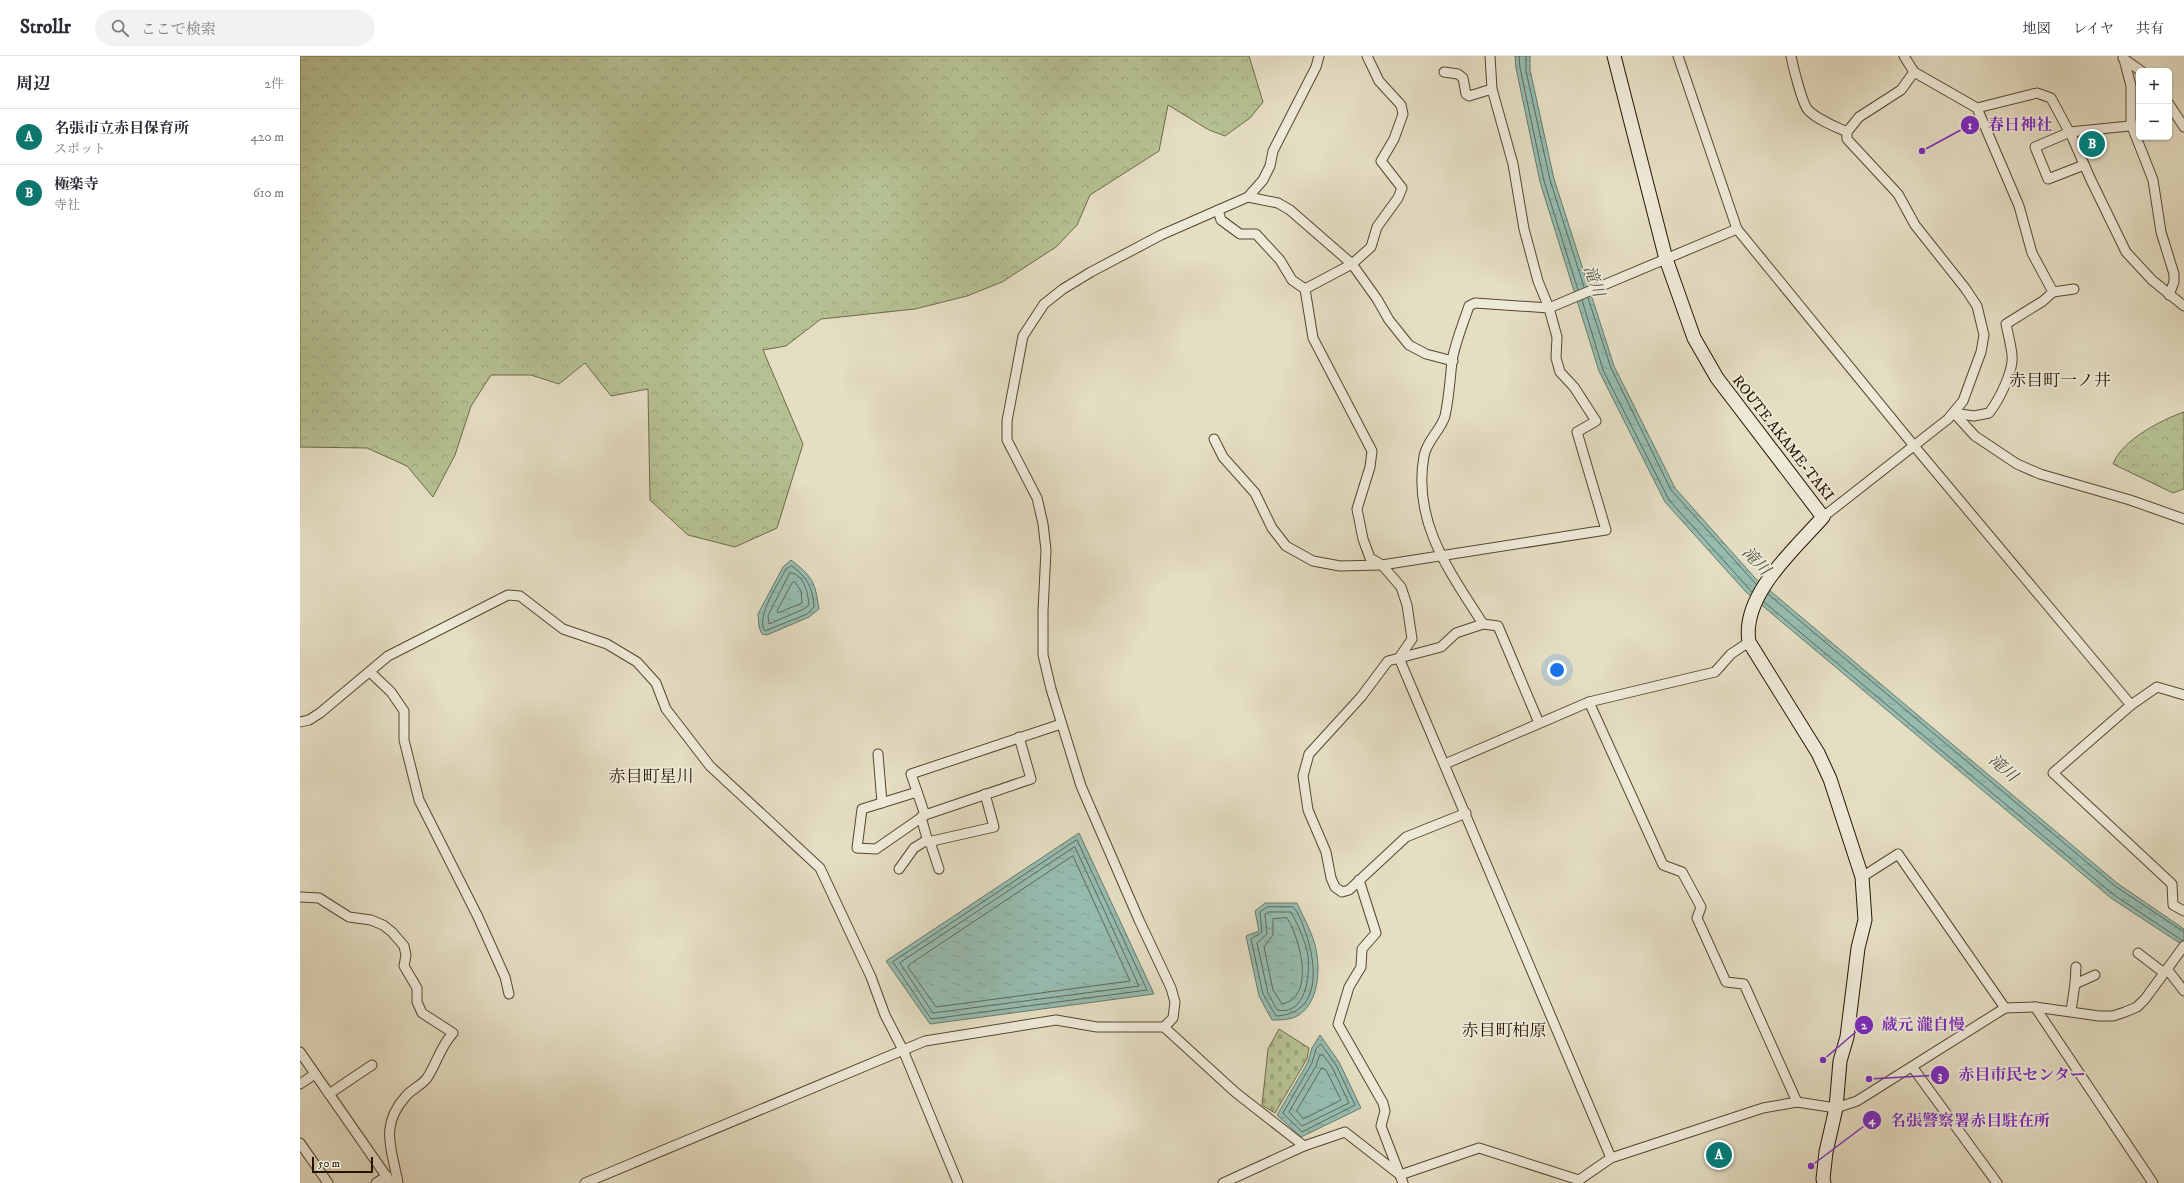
<!DOCTYPE html>
<html lang="ja">
<head>
<meta charset="utf-8">
<style>
	body { margin:0; font-family:"IM FELL DW Pica","Noto Serif JP",serif; background:#f2f2f3; color:#2b2b33 }
	.controls { position:absolute; right:12px; top:12px; display:grid; overflow:hidden; border-radius:6px; box-shadow:0 1px 3px #0004 }
	.controls button { width:36px; height:36px; display:grid; place-items:center; padding:0; border:0; border-bottom:1px solid #e1e1e2; background:#fff; color:#2b2b33; font:20px sans-serif }
	.scale { position:absolute; left:12px; bottom:10px; width:61px; box-sizing:border-box; padding-left:4px; border:2px solid #251400; border-top:0; font-size:11px; line-height:14px; white-space:nowrap; color:#251400; -webkit-text-stroke:3px #eeead8; paint-order:stroke }
	.you { position:absolute; left:1257px; top:614px; width:14px; height:14px; margin:-10px; border:3px solid #fff; border-radius:50%; background:#1a73e8; box-shadow:0 0 0 6px #1a73e833 }
	.badge { display:grid; place-items:center; width:26px; height:26px; border-radius:50%; background:#0f766e; color:#fff; font-size:13px; font-weight:700 }
	.pin { position:absolute; translate:-50% -50%; border:2px solid #fff; box-shadow:0 1px 4px #0006 }
	.list { margin:0; padding:0; list-style:none }
	h2 { display:flex; justify-content:space-between; align-items:center; height:52px; margin:0; padding:0 16px; font-size:17px }
	h2 small { font-size:13px; font-weight:400; color:#7c7c81 }
	.list li { display:grid; grid-template-columns:26px 1fr auto; gap:12px; align-items:center; box-sizing:border-box; height:56px; padding:0 16px; border-top:1px solid #e1e1e2 }
	.list b { display:block; font-size:15px; white-space:nowrap }
	.list p { margin:0; font-size:13px; white-space:nowrap; color:#7c7c81 }
	.list em { font-size:13px; font-style:normal; color:#7c7c81 }
	.icon { flex:none; width:22px; height:22px; fill:none; stroke:currentColor; stroke-width:2; stroke-linecap:round; stroke-linejoin:round }
	.map { position:relative; flex:none; width:1884px; height:1127px; overflow:hidden }
	header { display:flex; align-items:center; gap:24px; box-sizing:border-box; height:56px; padding:0 20px; background:#fff; border-bottom:1px solid #e1e1e2 }
	header strong { font-size:19px }
	nav { display:flex; gap:22px; margin-inline-start:auto; font-size:14px }
	.search { width:280px; height:36px; background:#f2f2f3; display:flex; align-items:center; gap:10px; box-sizing:border-box; padding:0 14px; border-radius:22px; color:#7c7c81; font-size:15px }
	main { display:flex }
	aside { flex:1; background:#fff }
	.map>svg:first-child { display:block }
</style>
</head>
<body>
<header>
<strong>Strollr</strong>
<div class="search"><svg class="icon" aria-label="search" viewBox="0 0 24 24"><circle cx="10" cy="10" r="6"/><path d="M15 15l6 6"/></svg>ここで検索</div>
<nav><a>地図</a><a>レイヤ</a><a>共有</a></nav>
</header>
<main>
<aside>
<h2>周辺<small>2件</small></h2>
<ul class="list">
<li><span class="badge">A</span><div><b>名張市立赤目保育所</b><p>スポット</p></div><em>420 m</em></li>
<li><span class="badge">B</span><div><b>極楽寺</b><p>寺社</p></div><em>610 m</em></li>
</ul>
</aside>
<div class="map">
<svg width="1884" height="1127" viewBox="0 0 1884 1127">
	<defs>
		<pattern id="forest-crowns" width="20" height="18" patternUnits="userSpaceOnUse"><rect width="20" height="18" fill="#b6c193"/><path d="M2 6a3 3 0 1 1 6 0M12 15a3 3 0 1 1 6 0" fill="none" stroke="#9ca57d"/></pattern>
		<pattern id="cemetery-stones" width="16" height="16" patternUnits="userSpaceOnUse"><rect width="16" height="16" fill="#b6c193"/><path d="M2 7V4a2 2 0 0 1 4 0v3zM10 15v-3a2 2 0 0 1 4 0v3z" fill="#9ca57d"/></pattern>
		<pattern id="water-ripples" width="26" height="14" patternUnits="userSpaceOnUse"><rect width="26" height="14" fill="#96bcb0"/><path d="M2 4q2-2 4 0t4 0M15 11q2-2 4 0t4 0" fill="none" stroke="#81a196"/></pattern>
	</defs>
	<rect width="100%" height="100%" fill="#e5dec3"/>
	<filter id="stains"><feTurbulence type="fractalNoise" baseFrequency=".005" numOctaves="4"/><feColorMatrix values="0 0 0 0 .2 0 0 0 0 .09 0 0 0 0 .02 0 0 0 .5 -.17"/></filter>
	<radialGradient id="worn" r=".72"><stop offset=".6" stop-color="#630" stop-opacity="0"/><stop offset="1" stop-color="#630" stop-opacity=".3"/></radialGradient>
	<!-- forest -->
	<g fill="url(#forest-crowns)" stroke="#6e6a4a">
		<polygon points="0,0 949,0 963,46 950,62 925,80 909,74 868,49 859,95 790,139 777,169 756,191 702,226 667,240 615,253 521,263 486,290 463,294 503,388 477,472 435,491 388,479 350,444 348,333 311,340 285,307 259,328 231,319 191,319 171,350 155,399 133,441 107,410 67,392 0,391"/>
		<path d="M1884 356V433L1873 437 1813 408C1822 384 1861 364 1884 356Z"/>
	</g>
	<!-- cemetery -->
	<polygon fill="url(#cemetery-stones)" stroke="#6e6a4a" points="979,973 1009,992 1007,1003 975,1057 962,1049 968,993"/>
	<!-- water -->
	<g fill="url(#water-ripples)" stroke="#69796a">
		<polygon points="1215,0 1230,0 1230,14 1254,123 1314,310 1375,432 1455,522 1817,827 1884,873 1884,890 1811,842 1446,536 1365,446 1299,315 1240,126 1216,12"/>
		<path d="M491 504C513 521 515 526 519 553L509 561 467 579 462 578 459 571 458 558 483 511Z"/>
		<polygon points="779,777 854,938 630,968 586,905"/>
		<path d="M965 847H997C1004 863 1015 881 1017 899 1020 919 1017 949 997 960 990 964 980 964 972 964L959 940 946 880 959 875 955 855Z"/>
		<polygon points="1020,979 1039,1006 1061,1052 1001,1081 977,1059 1008,1006 1012,992"/>
	</g>
	<g fill="none" stroke-linecap="round" stroke-linejoin="round">
		<!-- shore -->
		<g stroke="#5e6858" stroke-width="1">
			<polyline points="1219,0 1220,12 1244,125 1278,234"/>
			<polyline points="1226,0 1226,15 1250,124 1284,231"/>
			<polyline points="1288,242 1311,312 1371,434 1456,528"/>
			<polyline points="1282,244 1303,314 1369,444 1452,536"/>
			<path d="M492 510C507 521 513 532 514 551L507 558 465 575C455 561 479 527 486 513Z"/>
			<path d="M490 517C504 517 508 538 509 549L504 553 469 568 468 560Z"/>
			<polygon points="495,526 501,535 502,547 478,557 477,555 492,527"/>
			<polyline points="1468,538 1815,830 1884,876"/>
			<polyline points="1464,546 1814,839 1883,885"/>
			<polygon points="777,784 847,934 631,963 593,906"/>
			<polygon points="775,791 839,930 633,957 600,907"/>
			<polygon points="773,800 830,925 636,951 608,911 609,909"/>
			<path d="M993 851C999 856 1003 870 1006 878 1017 910 1021 958 976 960L963 938 951 883 962 876 960 856 967 851Z"/>
			<path d="M969 856H991C998 869 1006 886 1008 900 1010 920 1006 960 977 954L968 937 957 887 967 878 965 859Z"/>
			<path d="M987 862C1000 882 1016 941 982 948L973 934 964 891 973 879V863Z"/>
			<polygon points="1021,988 1036,1009 1055,1049 1002,1076 983,1057 1012,1007 1016,993"/>
			<polygon points="1020,999 1023,999 1032,1011 1049,1047 1002,1070 989,1056 1016,1010"/>
			<polygon points="1022,1012 1026,1014 1041,1044 1003,1063 997,1055"/>
		</g>
		<defs>
			<g id="street">
				<polyline points="1378,0 1437,173 1615,391 1831,649"/>
				<path d="M1491 0C1493 10 1502 47 1508 54 1518 64 1534 70 1547 76"/>
				<path d="M1604 0 1614 16 1677 52 1719 150 1732 197 1753 236 1743 245 1706 268C1708 278 1711 289 1712 299 1714 315 1699 344 1689 357L1674 360 1654 357"/>
				<polyline points="1823,2 1841,15"/>
				<polyline points="1824,3 1831,30 1831,68 1853,124 1861,176 1874,218 1874,226 1869,239"/>
				<polyline points="1144,16 1158,18 1163,22 1166,38 1169,40 1192,33"/>
				<polyline points="1869,48 1884,71"/>
				<polyline points="1677,52 1737,37 1751,42 1773,83 1790,122 1826,196 1852,224 1884,250"/>
				<polyline points="1784,109 1748,123 1735,91 1770,76 1839,69"/>
				<polyline points="948,141 978,147 990,154 1052,208 1077,243 1089,264 1109,289 1126,298 1153,305"/>
				<polyline points="918,154 921,164 940,178 956,178 980,204 992,224 1005,233 1013,282 1072,395 1070,411 1057,453 1063,483 1070,502 1082,509 1101,531 1107,549 1112,583 1099,602"/>
				<polyline points="1005,233 1052,208 1071,191 1077,171 1098,142 1102,132 1081,105 1094,83 1103,58 1101,49 1079,25 1067,0"/>
				<polyline points="1753,236 1774,233"/>
				<polyline points="1654,357 1675,380 1717,408 1740,418 1830,444 1884,463"/>
				<polyline points="914,383 923,401 955,437 972,472 986,490 1013,505 1040,510 1082,509 1306,474 1277,376 1296,365 1274,331 1260,316 1256,302 1257,281 1249,252 1238,225 1224,173 1213,108 1192,33 1190,0"/>
				<polyline points="1523,461 1648,363 1663,345 1681,296 1684,279 1677,250 1665,232 1615,169 1598,138 1547,83 1547,76 1559,61 1601,34 1614,16"/>
				<path d="M1183 568C1150 516 1112 466 1124 400 1127 384 1141 374 1145 360 1149 342 1150 324 1152 305 1155 287 1163 268 1169 250L1175 247 1249 252 1437 173"/>
				<polyline points="1099,602 1311,1102"/>
				<polyline points="70,616 91,636 104,655 104,684 119,744 178,861 205,921 209,938"/>
				<polyline points="1884,639 1857,631 1831,649 1753,717 1872,828 1873,849 1884,855"/>
				<polyline points="1289,646 1363,809 1382,816 1401,851 1397,862 1426,926 1444,928 1497,1046"/>
				<polyline points="0,666 9,664 20,657 88,600 208,539 220,540 263,573 307,588 337,606 356,627 366,653 410,710 520,812 571,921 585,959 603,994 658,1127"/>
				<polyline points="578,698 582,747"/>
				<polyline points="1145,708 1289,646 1415,616 1431,598 1449,586"/>
				<polyline points="617,736 562,753 557,792 576,793 625,759 731,723 719,681"/>
				<polyline points="1166,757 1106,781 1049,834 1042,836 1035,831 1031,822 1026,796 1008,754 1003,720 1009,698 1061,641 1088,605 1141,591 1156,577 1183,568 1198,570 1239,667"/>
				<polyline points="625,759 611,718 761,668"/>
				<polyline points="621,761 628,786 694,771 685,738"/>
				<polyline points="630,786 639,813"/>
				<polyline points="599,813 614,792 627,784"/>
				<polyline points="1562,821 1598,798 1705,952"/>
				<polyline points="1059,824 1076,877 1062,893 1061,911 1049,931 1038,968 1083,1047 1085,1055 1081,1070 1103,1127"/>
				<path d="M0 841 19 842 49 861 71 864 83 869 92 876 104 890 106 899 104 910 117 932V946L122 957 153 977C140 991 137 1007 127 1022 122 1029 112 1033 106 1040 79 1070 92 1093 98 1127"/>
				<polyline points="1838,897 1864,917"/>
				<polyline points="1867,913 1884,935"/>
				<polyline points="1775,928 1776,911"/>
				<polyline points="1735,951 1853,1127"/>
				<polyline points="1771,955 1775,928 1795,919"/>
				<polyline points="864,971 873,962 875,946 871,932 839,864 781,730 751,633 743,599 743,555 746,494 743,468 737,442 707,384 707,365 723,280 744,248 763,233 791,216 861,179 948,141 963,124 970,110 973,95 1016,11 1019,0"/>
				<polyline points="0,996 91,1127"/>
				<polyline points="1613,1012 1697,1127"/>
				<polyline points="0,1028 15,1018"/>
				<polyline points="29,1038 72,1009"/>
				<polyline points="0,1087 28,1127"/>
				<polyline points="76,1127 87,1120"/>
				<polyline points="285,1127 625,985 756,964 797,971 864,971 935,1036 1004,1090"/>
				<polyline points="923,1127 1004,1090 1045,1076 1100,1119 1179,1092 1279,1124 1311,1102 1463,1052 1497,1046 1536,1052 1557,1045 1705,952 1735,951 1799,960 1813,960 1825,956 1837,951 1845,943 1884,890"/>
			</g>
			<path id="secondary" d="M1314 0 1366 203 1394 282 1417 322 1523 461C1495 493 1441 539 1449 586L1518 697 1530 723 1562 821 1565 864 1558 892 1547 981 1540 1005 1536 1052 1526 1096 1523 1123 1524 1127"/>
		</defs>
		<!-- street casing -->
		<use href="#street" stroke="#554631" stroke-width="11"/>
		<!-- secondary casing -->
		<use href="#secondary" stroke="#251400" stroke-width="15"/>
		<!-- street -->
		<use href="#street" stroke="#eeead8" stroke-width="9"/>
		<!-- secondary -->
		<use href="#secondary" stroke="#eeead8" stroke-width="13"/>
	</g>
	<g text-anchor="middle" dominant-baseline="central" stroke-width="3.5" stroke-linejoin="round" paint-order="stroke">
		<!-- street labels -->
		<g font-size="15" fill="#251400" stroke="#eeead8">
			<text transform="translate(1483 382) rotate(52)">ROUTE AKAME-TAKI</text>
		</g>
		<!-- water labels -->
		<g font-size="16" font-style="italic" fill="#4d4f3e" stroke="#eeead8">
			<text transform="translate(1294 225) rotate(70)">滝川</text>
			<text transform="translate(1456 505) rotate(46)">滝川</text>
			<text transform="translate(1703 712) rotate(41)">滝川</text>
		</g>
		<!-- quarter labels -->
		<g font-size="17" fill="#251400" stroke="#eeead8">
			<text x="1760" y="325">赤目町一ノ井</text>
			<text x="351" y="721">赤目町星川</text>
			<text x="1204" y="975">赤目町柏原</text>
		</g>
	</g>
	<!-- callouts -->
	<path fill="none" stroke="#7b2cbf" stroke-width="1.5" d="M1622 95L1670 69M1523 1004L1564 969M1569 1023L1640 1019M1511 1110L1572 1064"/>
	<g fill="#7b2cbf" stroke="#eeead8" stroke-width="1.5">
		<circle cx="1622" cy="95" r="4"/>
		<circle cx="1523" cy="1004" r="4"/>
		<circle cx="1569" cy="1023" r="4"/>
		<circle cx="1511" cy="1110" r="4"/>
		<circle cx="1670" cy="69" r="10"/>
		<circle cx="1564" cy="969" r="10"/>
		<circle cx="1640" cy="1019" r="10"/>
		<circle cx="1572" cy="1064" r="10"/>
	</g>
	<g font-size="12" text-anchor="middle" font-weight="bold" fill="#fff">
		<text x="1670" y="73">1</text>
		<text x="1564" y="973">2</text>
		<text x="1640" y="1023">3</text>
		<text x="1572" y="1068">4</text>
	</g>
	<g font-size="16" text-anchor="middle" font-weight="bold" fill="#7b2cbf" stroke="#eeead8" stroke-width="3.5" stroke-linejoin="round" paint-order="stroke">
		<text x="1720" y="74">春日神社</text>
		<text x="1623" y="974">蔵元 瀧自慢</text>
		<text x="1722" y="1024">赤目市民センター</text>
		<text x="1670" y="1070">名張警察署赤目駐在所</text>
	</g>
	<rect width="100%" height="100%" filter="url(#stains)"/>
	<rect width="100%" height="100%" fill="url(#worn)"/>
</svg>
<div class="controls">
<button>+</button>
<button>−</button>
</div>
<div class="scale">50 m</div>
<div class="you"></div>
<div class="pin badge" style="left:1419px;top:1099px">A</div>
<div class="pin badge" style="left:1792px;top:88px">B</div>
</div>
</main>
</body>
</html>
